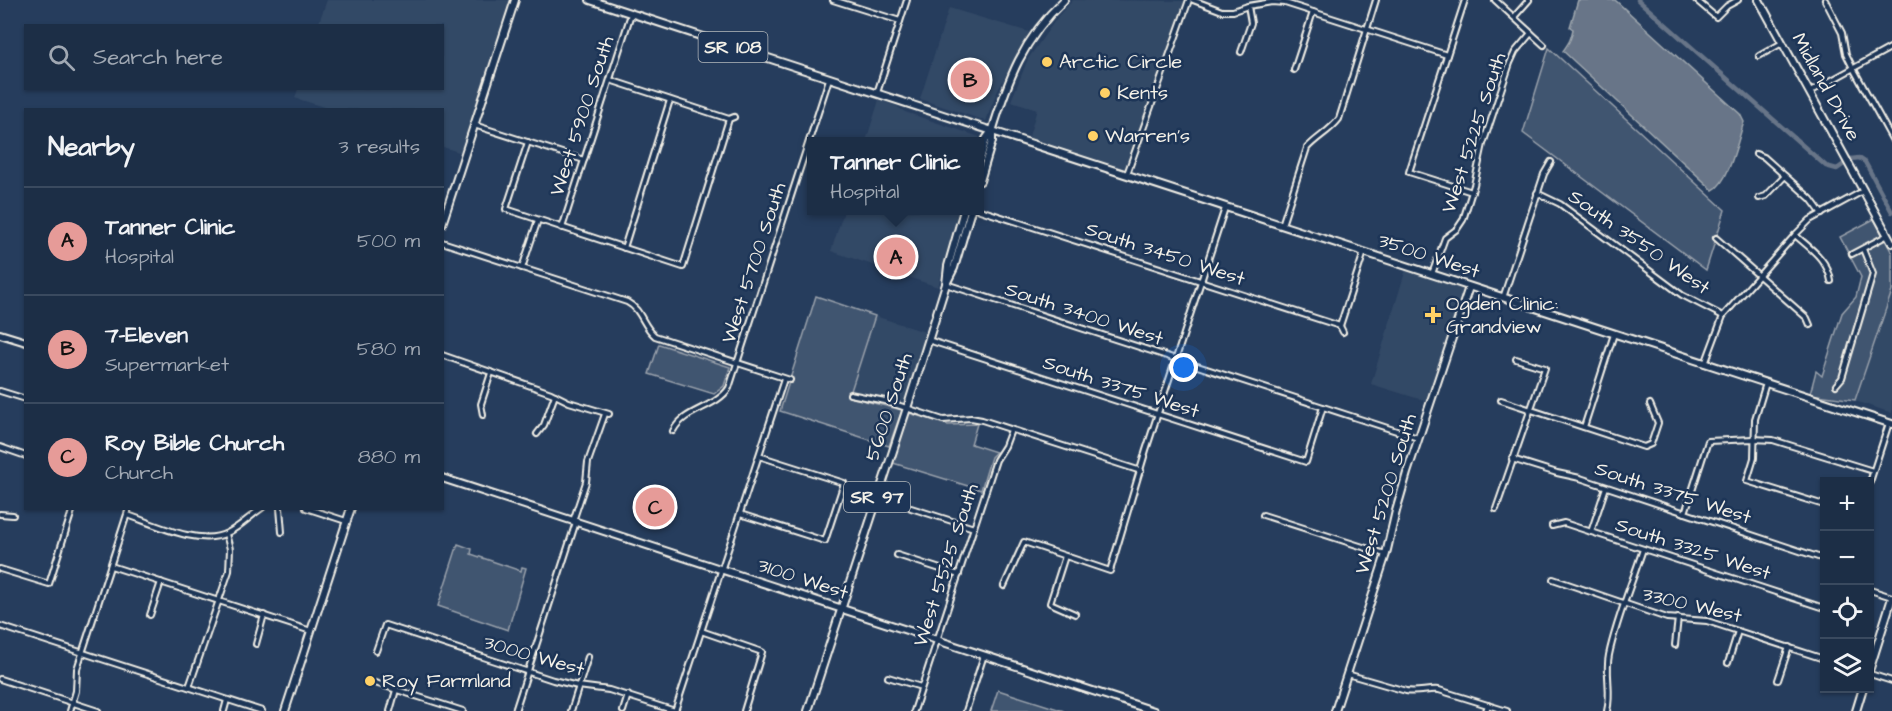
<!DOCTYPE html>
<html lang="en">
<head>
<meta charset="utf-8">
<style>
	body { margin:0; font-family:"Architects Daughter",sans-serif; background:#293a51; color:#f1f3f6 }
	.controls { position:absolute; right:18px; bottom:18px; display:grid; overflow:hidden; border-radius:0px; box-shadow:0 2px 4px #0004 }
	.controls button { width:54px; height:54px; display:grid; place-items:center; padding:0; border:0; border-bottom:2px solid #3a4a5f; background:#1c2e46; color:#f1f3f6; font:30px sans-serif }
	.you { position:absolute; left:1184px; top:368px; width:21px; height:21px; margin:-15px; border:4px solid #fff; border-radius:50%; background:#1a73e8; box-shadow:0 0 0 9px #1a73e833 }
	.badge { display:grid; place-items:center; width:39px; height:39px; border-radius:50%; background:#e69b98; color:#111; font-size:20px; font-weight:700 }
	.pin { position:absolute; translate:-50% -50%; border:3px solid #fff; box-shadow:0 2px 6px #0006 }
	.popup { position:absolute; left:807px; top:137px; width:177px; height:78px; box-sizing:border-box; display:grid; place-content:center; border-radius:0px; background:#1c2e46; filter:drop-shadow(0 2px 4px #0005); font-size:20px; white-space:nowrap; color:#a0a8b3 }
	.popup b { font-size:22px; color:#f1f3f6 }
	.popup::after { content:''; position:absolute; left:50%; top:100%; margin-left:-12px; border:12px solid transparent; border-top-color:#1c2e46 }
	.list { margin:0; padding:0; list-style:none }
	h2 { display:flex; justify-content:space-between; align-items:center; height:78px; margin:0; padding:0 24px; font-size:26px }
	h2 small { font-size:20px; font-weight:400; color:#a0a8b3 }
	.list li { display:grid; grid-template-columns:39px 1fr auto; gap:18px; align-items:center; box-sizing:border-box; height:108px; padding:0 24px; border-top:2px solid #3a4a5f }
	.list b { display:block; font-size:22px; white-space:nowrap }
	.list p { margin:0; font-size:20px; white-space:nowrap; color:#a0a8b3 }
	.list em { font-size:20px; font-style:normal; color:#a0a8b3 }
	.icon { flex:none; width:33px; height:33px; fill:none; stroke:currentColor; stroke-width:2; stroke-linecap:round; stroke-linejoin:round }
	.map { position:relative; flex:none; width:1892px; height:711px; overflow:hidden }
	.search { position:absolute; background:#1c2e46; box-shadow:0 2px 4px #0004; left:24px; top:24px; width:420px; height:66px; display:flex; align-items:center; gap:15px; box-sizing:border-box; padding:0 21px; border-radius:0px; color:#a0a8b3; font-size:22px }
	.panel { position:absolute; background:#1c2e46; box-shadow:0 2px 4px #0004; left:24px; top:108px; width:420px; height:402px; border-radius:0px }
	.map>svg:first-child { display:block }
</style>
</head>
<body>
<div class="map">
<svg width="1892" height="711" viewBox="0 0 1892 711">
	<rect width="100%" height="100%" fill="#263d5d"/>
	<filter id="ink" filterUnits="userSpaceOnUse"><feTurbulence type="fractalNoise" baseFrequency=".0167" numOctaves="2"/><feDisplacementMap in="SourceGraphic" scale="12" xChannelSelector="R" yChannelSelector="G"/><feConvolveMatrix kernelMatrix="1 2 1 2 8 2 1 2 1" color-interpolation-filters="sRGB"/></filter>
	<g filter="url(#ink)">
		<!-- built -->
		<g fill="#334966">
			<polygon points="327,0 511,0 462,153 443,147 442,110 330,109 295,98 298,89 442,88 442,26 318,25"/>
			<polygon points="1073,0 1185,1 1127,173 1028,140 1037,109 1011,101 1028,59 1059,15"/>
			<polygon points="949,8 1029,32 996,94 986,121 920,99"/>
			<polygon points="879,100 896,106 905,112 980,137 978,141 866,141"/>
			<polygon points="844,211 958,211 938,287 831,251"/>
			<polygon points="1406,269 1469,289 1432,403 1371,384"/>
			<polygon points="1892,291 1892,413 1855,401"/>
			<polygon points="875,316 928,333 904,404 851,391"/>
		</g>
		<!-- green -->
		<g fill="#40546f" stroke="#9aa2ac" stroke-width="1.5">
			<polygon points="1549,48 1725,210 1706,270 1523,133"/>
			<polygon points="1874,219 1892,253 1892,291 1855,400 1810,394 1816,371 1822,376 1842,313 1856,297 1861,277 1840,237"/>
			<polygon points="816,296 875,316 849,397 902,410 889,446 780,411"/>
			<polygon points="659,344 730,367 724,386 714,394 649,374"/>
			<polygon points="909,413 948,425 977,424 971,444 996,452 991,457 981,490 893,463"/>
			<polygon points="458,544 472,549 471,554 521,571 522,567 526,568 508,630 438,606"/>
			<polygon points="998,690 1064,711 991,711"/>
		</g>
		<!-- water -->
		<path fill="#677588" stroke="#9fa7ae" stroke-width="1.5" d="M1578 0H1615L1740 114 1744 122C1738 139 1729 183 1713 190L1563 51C1570 41 1571 39 1573 29L1570 27Z"/>
		<g fill="none" stroke-linecap="round" stroke-linejoin="round">
			<!-- canal -->
			<polyline stroke="#677588" stroke-width="4.5" points="1638,0 1826,166 1837,169 1851,159 1859,158 1865,162 1892,212"/>
			<defs>
				<g id="street">
					<polyline points="833,0 900,21"/>
					<polyline points="1193,0 1222,11 1233,11 1248,6 1272,2 1285,3 1447,55"/>
					<polyline points="1465,0 1409,172 1472,192"/>
					<polyline points="1495,0 1544,45"/>
					<polyline points="1696,0 1716,17 1727,6 1738,0"/>
					<polyline points="1825,0 1842,33 1846,54 1853,68 1892,139"/>
					<polyline points="1514,17 1529,0"/>
					<polyline points="1241,52 1251,23 1248,6"/>
					<polyline points="1759,56 1782,43"/>
					<polyline points="1294,70 1313,12"/>
					<polyline points="610,80 729,119"/>
					<polyline points="1810,92 1892,47"/>
					<polyline points="877,93 907,0"/>
					<polyline points="474,125 584,160"/>
					<polyline points="528,142 506,209 683,267 729,119 734,117"/>
					<polyline points="1756,154 1764,157 1811,199 1822,214"/>
					<polyline points="1127,174 1189,0"/>
					<polyline points="1537,193 1560,204 1682,295 1723,316"/>
					<polyline points="1759,198 1766,196 1785,176"/>
					<polyline points="980,210 1340,326"/>
					<path d="M1282 225 1307 148C1317 137 1330 131 1339 119L1376 0"/>
					<polyline points="562,228 631,14"/>
					<path d="M1795 235C1810 248 1828 260 1831 281"/>
					<polyline points="1716,238 1807,318 1810,325"/>
					<path d="M442 242 627 302C642 310 642 325 655 336L790 380"/>
					<polyline points="624,248 670,100"/>
					<polyline points="1852,254 1888,235"/>
					<polyline points="522,268 538,220"/>
					<polyline points="1432,274 1445,238 1457,229 1463,220 1474,185 1483,144 1510,63 1515,52 1531,33"/>
					<polyline points="946,284 1418,438"/>
					<polyline points="1503,298 1544,174 1551,162"/>
					<polyline points="1340,326 1364,252"/>
					<polyline points="1340,326 1343,332"/>
					<polyline points="928,340 1306,462 1323,407"/>
					<polyline points="442,355 551,393 569,402 609,414"/>
					<polyline points="1705,364 1723,316 1795,235 1810,220 1863,191"/>
					<polyline points="1766,383 1755,419 1754,458 1747,481 1824,505"/>
					<polyline points="1836,385 1842,378 1873,274 1863,249"/>
					<polyline points="0,391 26,399"/>
					<polyline points="850,394 885,401 943,420 971,418 982,420 1141,471"/>
					<polyline points="1501,400 1644,447 1651,444 1658,423 1650,404"/>
					<polyline points="483,415 481,404 491,373"/>
					<polyline points="1584,427 1614,334"/>
					<path d="M673 431C684 409 716 408 729 388L829 79"/>
					<polyline points="537,434 544,425 555,395"/>
					<polyline points="0,447 26,456"/>
					<polyline points="1512,459 1557,473 1580,478 1824,559"/>
					<polyline points="1870,482 1889,423"/>
					<polyline points="280,508 282,532"/>
					<polyline points="306,508 346,521"/>
					<polyline points="911,508 974,528"/>
					<polyline points="1496,509 1545,368 1516,359"/>
					<polyline points="1685,513 1708,441 1753,439 1773,440 1873,471"/>
					<polyline points="0,514 13,515"/>
					<polyline points="740,514 825,541 844,483 759,456"/>
					<path d="M128 515C154 524 200 547 227 533 240 527 250 516 262 508"/>
					<polyline points="1263,515 1385,554"/>
					<polyline points="573,521 586,482 588,462 605,414"/>
					<polyline points="1552,526 1564,523 1824,608"/>
					<polyline points="1591,532 1606,487"/>
					<polyline points="897,555 959,575"/>
					<polyline points="1065,556 1050,603 1075,614"/>
					<polyline points="111,566 311,631"/>
					<polyline points="0,569 49,584 73,508"/>
					<polyline points="1553,579 1667,618 1707,621 1824,659"/>
					<polyline points="1004,586 1024,542 1110,571 1146,450 1225,208"/>
					<polyline points="1870,590 1892,597"/>
					<polyline points="150,615 161,582"/>
					<polyline points="0,626 262,711"/>
					<polyline points="701,631 762,652 744,711"/>
					<polyline points="256,644 264,615"/>
					<polyline points="1675,645 1678,618"/>
					<polyline points="376,651 385,625 553,680 578,686 609,690 675,711"/>
					<polyline points="1728,663 1738,631"/>
					<path d="M1347 674 1406 691C1418 693 1427 689 1439 690L1507 711"/>
					<polyline points="1870,674 1892,681"/>
					<polyline points="888,677 921,687"/>
					<polyline points="0,679 98,711"/>
					<polyline points="1778,680 1789,647"/>
					<polyline points="375,683 463,711"/>
					<polyline points="189,687 229,571 230,549 226,534"/>
					<polyline points="70,711 76,691 77,669 129,508"/>
					<polyline points="224,711 227,700"/>
					<polyline points="390,711 396,690"/>
					<polyline points="515,711 576,522"/>
					<polyline points="571,711 588,657"/>
					<polyline points="623,711 628,695"/>
					<polyline points="675,711 784,379"/>
					<polyline points="914,711 996,460 1005,446 1011,430"/>
					<polyline points="966,711 984,655"/>
					<polyline points="1486,711 1488,705"/>
					<path d="M1607 711C1612 692 1605 674 1609 655 1616 621 1632 583 1643 549"/>
				</g>
				<g id="secondary">
					<polyline points="1759,0 1892,243"/>
					<path d="M992 132C1008 79 1023 39 1064 0"/>
					<polyline points="442,224 515,0"/>
					<polyline points="0,334 26,342"/>
					<polyline points="442,478 1154,711"/>
					<polyline points="1870,668 1892,598"/>
					<polyline points="285,711 351,508"/>
					<polyline points="1335,711 1386,554 1396,511 1407,473 1469,287"/>
					<polyline points="1856,711 1863,688"/>
				</g>
				<g id="primary">
					<polyline points="590,0 1892,424"/>
					<polyline points="980,159 986,139 991,132"/>
					<polyline points="980,181 992,141 992,132"/>
					<polyline points="964,210 948,266 946,284 954,268 971,210"/>
					<polyline points="808,711 909,402 946,284"/>
				</g>
			</defs>
			<!-- street casing -->
			<use href="#street" stroke="#f4f1e8" stroke-width="8"/>
			<!-- secondary casing -->
			<use href="#secondary" stroke="#f4f1e8" stroke-width="10"/>
			<!-- primary casing -->
			<use href="#primary" stroke="#f4f1e8" stroke-width="10"/>
			<!-- street -->
			<use href="#street" stroke="#1d3557" stroke-width="4"/>
			<!-- secondary -->
			<use href="#secondary" stroke="#1d3557" stroke-width="6"/>
			<!-- primary -->
			<use href="#primary" stroke="#1d3557" stroke-width="6"/>
		</g>
	</g>
	<!-- markers -->
	<g fill="#ffd166" stroke="#1d3557" stroke-width="2">
		<circle cx="1047" cy="62" r="6"/>
		<circle cx="1105" cy="93" r="6"/>
		<circle cx="1093" cy="136" r="6"/>
		<path d="M1430 306h6v6h6v6h-6v6h-6v-6h-6v-6h6z"/>
		<circle cx="370" cy="681" r="6"/>
	</g>
	<g text-anchor="middle" dominant-baseline="central" stroke-width="5" stroke-linejoin="round" paint-order="stroke">
		<!-- shield labels -->
		<g fill="#1d3557" stroke="#b4b9bc" stroke-width="1.5">
			<rect x="698.5" y="32" width="69" height="30" rx="4.5"/>
			<rect x="844" y="482" width="66" height="30" rx="4.5"/>
		</g>
		<g font-size="18" font-weight="bold" fill="#f4f1e8">
			<text x="733" y="47">SR 108</text>
			<text x="877" y="497">SR 97</text>
		</g>
		<!-- poi labels -->
		<g font-size="20" fill="#f4f1e8" stroke="#1d3557" text-anchor="start">
			<text x="1059" y="62">Arctic Circle</text>
			<text x="1117" y="93">Kents</text>
			<text x="1105" y="136">Warren's</text>
			<text x="1446" y="304">Ogden Clinic:<tspan x="1446" dy="23">Grandview</tspan></text>
			<text x="382" y="681">Roy Farmland</text>
		</g>
		<!-- street labels -->
		<g font-size="20" fill="#f4f1e8" stroke="#1d3557">
			<text transform="translate(1826 87) rotate(61)">Midland Drive</text>
			<text transform="translate(582 116) rotate(-72)">West 5900 South</text>
			<text transform="translate(1474 133) rotate(-72)">West 5225 South</text>
			<text transform="translate(1639 242) rotate(35)">South 3550 West</text>
			<text transform="translate(1165 254) rotate(18)">South 3450 West</text>
			<text transform="translate(1429 256) rotate(18)">3500 West</text>
			<text transform="translate(754 263) rotate(-72)">West 5700 South</text>
			<text transform="translate(1084 314) rotate(18)">South 3400 West</text>
			<text transform="translate(1121 387) rotate(18)">South 3375 West</text>
			<text transform="translate(889 407) rotate(-72)">5600 South</text>
			<text transform="translate(1673 493) rotate(18)">South 3375 West</text>
			<text transform="translate(1386 494) rotate(-73)">West 5200 South</text>
			<text transform="translate(1693 549) rotate(18)">South 3325 West</text>
			<text transform="translate(946 565) rotate(-72)">West 5525 South</text>
			<text transform="translate(803 579) rotate(18)">3100 West</text>
			<text transform="translate(1692 605) rotate(13)">3300 West</text>
			<text transform="translate(534 656) rotate(16)">3000 West</text>
		</g>
	</g>
</svg>
<div class="controls">
<button>+</button>
<button>−</button>
<button><svg class="icon" aria-label="locate" viewBox="0 0 24 24"><circle cx="12" cy="12" r="6"/><path d="M12 2v4M12 18v4M2 12h4M18 12h4"/></svg></button>
<button><svg class="icon" aria-label="layers" viewBox="0 0 24 24"><path d="M12 4l9 5-9 5-9-5zM3 14l9 5 9-5"/></svg></button>
</div>
<div class="you"></div>
<div class="pin badge" style="left:896px;top:257px">A</div>
<div class="popup"><b>Tanner Clinic</b>Hospital</div>
<div class="pin badge" style="left:970px;top:80px">B</div>
<div class="pin badge" style="left:655px;top:507px">C</div>
<div class="search"><svg class="icon" aria-label="search" viewBox="0 0 24 24"><circle cx="10" cy="10" r="6"/><path d="M15 15l6 6"/></svg>Search here</div>
<section class="panel">
<h2>Nearby<small>3 results</small></h2>
<ul class="list">
<li><span class="badge">A</span><div><b>Tanner Clinic</b><p>Hospital</p></div><em>500 m</em></li>
<li><span class="badge">B</span><div><b>7-Eleven</b><p>Supermarket</p></div><em>580 m</em></li>
<li><span class="badge">C</span><div><b>Roy Bible Church</b><p>Church</p></div><em>880 m</em></li>
</ul>
</section>
</div>
</body>
</html>
